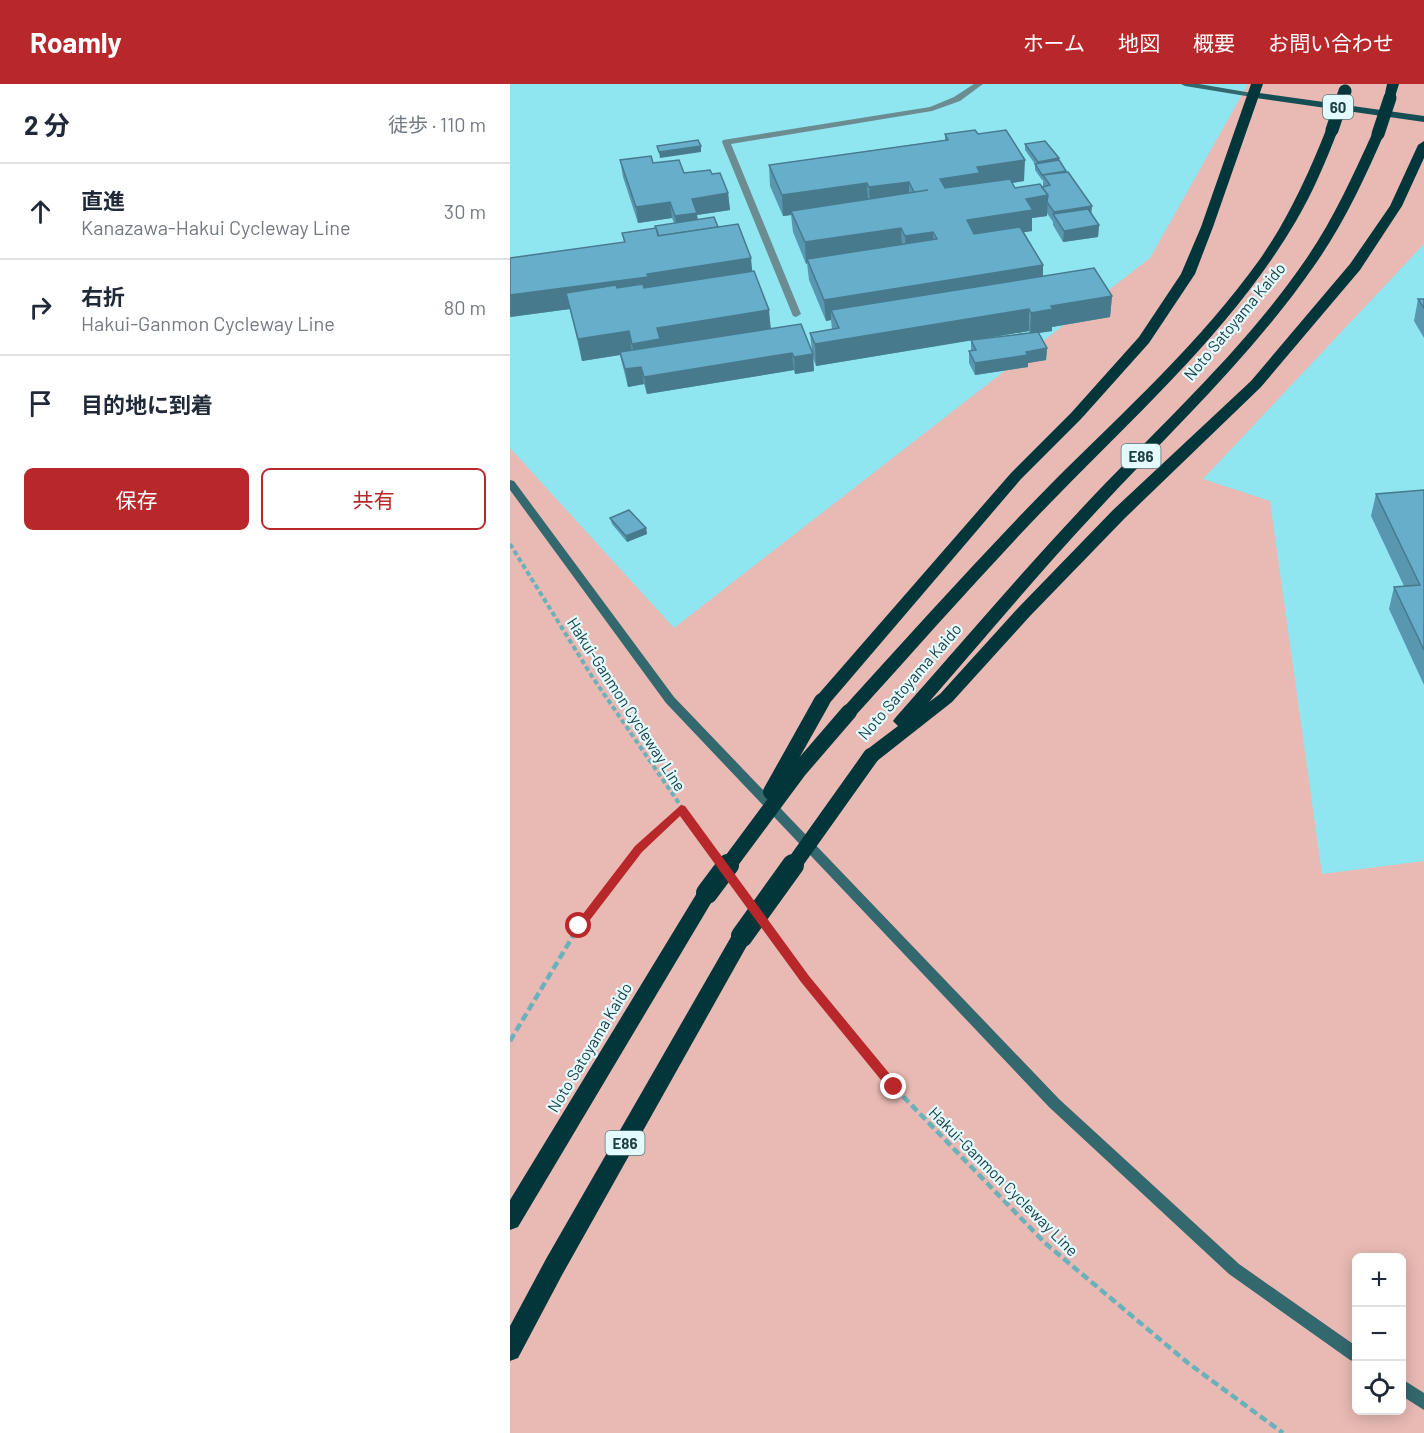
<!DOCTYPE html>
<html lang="ja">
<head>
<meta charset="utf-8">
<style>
	body { margin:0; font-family:Barlow,"Noto Sans JP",sans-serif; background:#f2f2f3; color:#1f2937 }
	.controls { position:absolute; right:18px; bottom:18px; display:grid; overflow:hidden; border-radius:9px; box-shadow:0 3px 15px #0003 }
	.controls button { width:54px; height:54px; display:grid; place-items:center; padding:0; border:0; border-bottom:2px solid #e0e1e3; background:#fff; color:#1f2937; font:30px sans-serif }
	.stop { position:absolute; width:18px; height:18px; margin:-14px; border:4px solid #b8282a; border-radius:50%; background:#fff }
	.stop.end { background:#b8282a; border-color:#fff; box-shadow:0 2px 6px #0008 }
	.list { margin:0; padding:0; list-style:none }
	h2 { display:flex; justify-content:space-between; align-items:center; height:78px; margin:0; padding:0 24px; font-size:26px }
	h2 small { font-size:20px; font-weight:400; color:#747a83 }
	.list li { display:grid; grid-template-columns:39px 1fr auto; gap:18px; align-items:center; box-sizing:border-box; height:96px; padding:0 24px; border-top:2px solid #e0e1e3 }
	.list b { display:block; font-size:22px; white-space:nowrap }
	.list p { margin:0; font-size:20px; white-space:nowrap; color:#747a83 }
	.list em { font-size:20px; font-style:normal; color:#747a83 }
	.actions { display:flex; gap:12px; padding:18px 24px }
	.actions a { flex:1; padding:14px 0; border:2px solid #b8282a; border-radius:9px; text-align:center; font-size:21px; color:#b8282a }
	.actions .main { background:#b8282a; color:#fff }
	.icon { flex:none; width:33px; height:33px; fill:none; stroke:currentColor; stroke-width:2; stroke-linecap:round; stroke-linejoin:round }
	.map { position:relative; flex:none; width:914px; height:1349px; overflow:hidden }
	header { display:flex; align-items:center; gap:36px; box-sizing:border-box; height:84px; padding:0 30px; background:#b8282a; color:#fff }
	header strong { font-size:28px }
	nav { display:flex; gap:33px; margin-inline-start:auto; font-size:21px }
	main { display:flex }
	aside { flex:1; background:#fff }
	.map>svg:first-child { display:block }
</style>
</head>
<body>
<header>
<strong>Roamly</strong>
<nav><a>ホーム</a><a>地図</a><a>概要</a><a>お問い合わせ</a></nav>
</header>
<main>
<aside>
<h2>2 分<small>徒歩 · 110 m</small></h2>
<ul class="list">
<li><svg class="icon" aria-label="ahead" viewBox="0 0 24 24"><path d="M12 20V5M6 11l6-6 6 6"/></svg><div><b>直進</b><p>Kanazawa-Hakui Cycleway Line</p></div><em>30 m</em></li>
<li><svg class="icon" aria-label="right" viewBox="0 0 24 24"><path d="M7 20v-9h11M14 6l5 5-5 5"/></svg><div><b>右折</b><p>Hakui-Ganmon Cycleway Line</p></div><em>80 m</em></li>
<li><svg class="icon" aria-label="arrive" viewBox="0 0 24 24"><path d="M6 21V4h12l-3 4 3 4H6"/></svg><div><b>目的地に到着</b></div></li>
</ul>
<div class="actions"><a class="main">保存</a><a>共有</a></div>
</aside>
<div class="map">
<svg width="914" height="1349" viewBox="0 0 914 1349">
	<rect width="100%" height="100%" fill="#8fe5f0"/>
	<!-- green -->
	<path fill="#e9bab4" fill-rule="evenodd" d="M738 0H914V160L693 395 760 417 812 790 914 777V1349H0V364L164 544 640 174ZM846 1174H892V1326H846Z"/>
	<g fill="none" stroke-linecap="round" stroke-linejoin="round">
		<!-- path-far1 -->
		<g stroke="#6bb1ba" stroke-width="4" stroke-dasharray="5 3" stroke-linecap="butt">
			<polyline points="0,460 83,594 199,763"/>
			<polyline points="115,783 128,765 171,725"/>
		</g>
		<!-- path -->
		<g stroke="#6bb1ba" stroke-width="4.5" stroke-dasharray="8 4" stroke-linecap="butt">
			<polyline points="265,854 295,895 384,1003 535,1159 678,1279 773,1349"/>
			<polyline points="0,957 69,842 116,781"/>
		</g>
		<!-- street -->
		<polygon fill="#6b8c90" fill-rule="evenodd" points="464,0 473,0 450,17 422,27 221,60 291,230 286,233 283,232 212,58 213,56 420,23 444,13"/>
		<!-- secondary -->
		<g fill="#33686f" fill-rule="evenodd">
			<polygon points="671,0 689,0 742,9 746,11 742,13 675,2"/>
			<polygon points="0,396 4,397 164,613 549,1015 729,1180 846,1262 846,1278 840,1276 719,1190 539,1023 156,619 0,406"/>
			<polygon points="892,1295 914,1309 914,1326 892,1312"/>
		</g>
		<!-- primary -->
		<polygon fill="#154d54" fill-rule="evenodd" points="742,8 914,32 914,38 739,13 737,11"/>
		<!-- highway -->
		<g fill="#02363b" fill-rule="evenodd">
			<polygon points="741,0 753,0 703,143 685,190 639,259 571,335 511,395 318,621 312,623 306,621 303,617 306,613 501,389 561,329 629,253 671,190 691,143"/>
			<polygon points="877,0 889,0 884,16 876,16 874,14"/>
			<path d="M822 42 828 46C816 77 803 108 786 137 725 241 635 322 551 408 480 480 413 557 345 632L339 634 333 632 330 628 333 624C401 549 469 473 540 401 613 328 690 259 750 175 778 135 798 91 816 46Z"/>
			<path d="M868 46 874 50C854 96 833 141 804 182 741 273 659 349 584 430 527 491 474 555 419 618L430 610 508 524 603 426 741 297 840 180 880 122 908 61 914 57V74L892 122 850 186 751 303 615 434 520 532 442 618 367 677 361 679 355 677 352 672 355 667 388 642 383 637 386 633C448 563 509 491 573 423 648 343 732 268 794 178 822 138 842 94 862 50Z"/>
			<polygon points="197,801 204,804 207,809 204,814 8,1143 0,1146 0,1116 190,804"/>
			<polygon points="232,844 239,846 242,852 239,858 52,1191 8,1274 0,1277 0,1242 36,1175 225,846"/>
		</g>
		<!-- highway-bridge-far2 -->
		<g stroke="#02363b" stroke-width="13">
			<polyline points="822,46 835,7"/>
			<polyline points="868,50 880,14"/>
		</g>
		<!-- highway-bridge-far1 -->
		<g stroke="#02363b" stroke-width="16">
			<polyline points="261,708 312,617"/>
			<polyline points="217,783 289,686 339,628"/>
			<polyline points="282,783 361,672"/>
		</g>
		<!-- highway-bridge -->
		<g stroke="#02363b" stroke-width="22">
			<polyline points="197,809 218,781"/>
			<polyline points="232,852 283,781"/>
		</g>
	</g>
	<!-- wall -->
	<g fill="#5996af" fill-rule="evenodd">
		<path d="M435 50H468L514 97 502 99 505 104 533 102V96H532L525 86V80L515 66V60L549 76 589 141 588 153 553 158 543 141V138L537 129V132L522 134V147L514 148 533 181V192L602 212 600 233 542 243V247L529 249 537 264 536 276 518 279V283L465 291 459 279V267H461V256L306 282 303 274 304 287 285 290 284 286 137 310 134 300 118 303 110 271 72 277 60 225 0 233V174L114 158 112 149 145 144 164 139 162 134 128 139 113 93 110 76 143 79 174 89 202 90 218 109 220 126 187 131 188 136 208 143 242 187 261 244 302 267 300 249 322 245 321 236 316 237 299 196 297 179 296 180 283 148 281 131 273 132 260 102 259 81 435 56ZM519 247 520 249 472 255Z"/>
		<polygon points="908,215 914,215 914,254 904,237"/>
		<polygon points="914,406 914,601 879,525 884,503 894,502 861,432 866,410"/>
		<polygon points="100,434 136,444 137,450 117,458 102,440"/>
	</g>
	<!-- shaded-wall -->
	<g fill="#487a8e">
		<polygon points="191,62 191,68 150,74 149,68"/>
		<polygon points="549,74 549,80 528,84 528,78"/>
		<polygon points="515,76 514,97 470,104 430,115 430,95 467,83"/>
		<polygon points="399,98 399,118 360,124 359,103"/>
		<polygon points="357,99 358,119 281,127 281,131 273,132 272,111"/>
		<polygon points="218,109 220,126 187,131 189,146 167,149 165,132 182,115"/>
		<polygon points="538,111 537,132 522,134 522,147 457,157 457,136 516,115"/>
		<polygon points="160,118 162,134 128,139 126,123"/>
		<polygon points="582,122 581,134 544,132 544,128"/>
		<polygon points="589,141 588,153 553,158 554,147"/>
		<polygon points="391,144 392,165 297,175 297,179 296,180 295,158"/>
		<polygon points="423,148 424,169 396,173 395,152"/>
		<polygon points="241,174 243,195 141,211 56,209 60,225 0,233 0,211"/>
		<polygon points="533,181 533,203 321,226 321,236 316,237 314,216"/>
		<polygon points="602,212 600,233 542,243 542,247 520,250 521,229 541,222"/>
		<polygon points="519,225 519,247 306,282 305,260"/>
		<polygon points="259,226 261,247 126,281 122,260 147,244"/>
		<polygon points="119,247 122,269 72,277 68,255"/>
		<polygon points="537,264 536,276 518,279 518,283 465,291 465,279 516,268"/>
		<polygon points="282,269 284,286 137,310 134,293"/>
		<polygon points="303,270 304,287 285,290 284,273"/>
		<polygon points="131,283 134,300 118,303 115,285"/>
		<polygon points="136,444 137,450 117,458 116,452"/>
	</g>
	<!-- building -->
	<g fill="#67aecb" stroke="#487a8e" stroke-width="1.5">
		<polygon points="465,46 468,50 496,46 515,76 467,83 470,89 430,95 435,104 500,95 505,104 530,100 538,111 516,115 523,126 457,136 464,150 510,143 533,181 314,216 297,175 427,155 423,148 395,152 391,144 295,158 281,127 418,106 404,108 399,98 359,103 357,99 272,111 259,81 438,56 435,50"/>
		<polygon points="188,56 191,62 149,68 147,62"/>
		<polygon points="535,57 549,74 528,78 515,60"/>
		<polygon points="141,72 143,79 169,76 174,89 200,86 202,90 210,89 218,109 182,115 187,129 165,132 160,118 126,123 110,76"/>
		<polygon points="549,76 556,87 532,91 525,80"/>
		<polygon points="558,88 582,122 544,128 537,118 538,111 532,103 540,101 533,91"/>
		<polygon points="578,125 589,141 554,147 543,130"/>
		<polygon points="204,133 208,143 149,152 145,142"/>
		<polygon points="228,140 241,174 137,190 138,193 0,211 0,174 115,158 112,149 146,144 148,152"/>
		<polygon points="584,184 602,212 541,222 543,225 521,229 519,225 305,260 300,249 329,244 321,226"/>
		<polygon points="244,187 259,226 147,244 150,255 122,260 119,247 68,255 56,209 106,201 107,204 133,200 134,204"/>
		<polygon points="908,215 914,215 914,224"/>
		<polygon points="291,240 303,270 284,273 282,269 134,293 131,283 115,285 110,268"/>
		<polygon points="528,248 537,264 516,268 518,271 465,279 459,267 466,266 461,256"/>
		<polygon points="914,406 914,566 884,503 910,501 866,410"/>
		<polygon points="119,426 136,444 116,452 100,434"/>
	</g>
	<!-- route -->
	<polygon fill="#b8282a" points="171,721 175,722 299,892 388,1000 388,1007 380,1007 291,898 170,732 132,768 73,845 66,845 66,839 125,762"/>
	<g text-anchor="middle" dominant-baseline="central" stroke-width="4.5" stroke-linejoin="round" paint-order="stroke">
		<!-- shield labels -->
		<g fill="#e3fbfe" stroke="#58797c" stroke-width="1.5">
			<rect x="813" y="11" width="30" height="24" rx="4.5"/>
			<rect x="611.5" y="360" width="39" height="24" rx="4.5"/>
			<rect x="95.5" y="1047" width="39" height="24" rx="4.5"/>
		</g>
		<g font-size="15" font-weight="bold" fill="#1d4145">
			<text x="828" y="23">60</text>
			<text x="631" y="372">E86</text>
			<text x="115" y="1059">E86</text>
		</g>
		<!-- street labels -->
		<g font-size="16" fill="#1d4145" stroke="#e3fbfe">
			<text transform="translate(724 237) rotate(-50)">Noto Satoyama Kaido</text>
			<text transform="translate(399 597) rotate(-49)">Noto Satoyama Kaido</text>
			<text transform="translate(117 620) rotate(57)">Hakui-Ganmon Cycleway Line</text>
			<text transform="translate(79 963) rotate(-59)">Noto Satoyama Kaido</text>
			<text transform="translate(494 1097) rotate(45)">Hakui-Ganmon Cycleway Line</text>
		</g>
	</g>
</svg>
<div class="controls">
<button>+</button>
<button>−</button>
<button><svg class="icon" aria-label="locate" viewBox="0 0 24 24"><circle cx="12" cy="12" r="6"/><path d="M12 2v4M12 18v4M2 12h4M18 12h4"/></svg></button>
</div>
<div class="stop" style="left:69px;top:842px"></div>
<div class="stop end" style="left:384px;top:1003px"></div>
</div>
</main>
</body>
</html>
